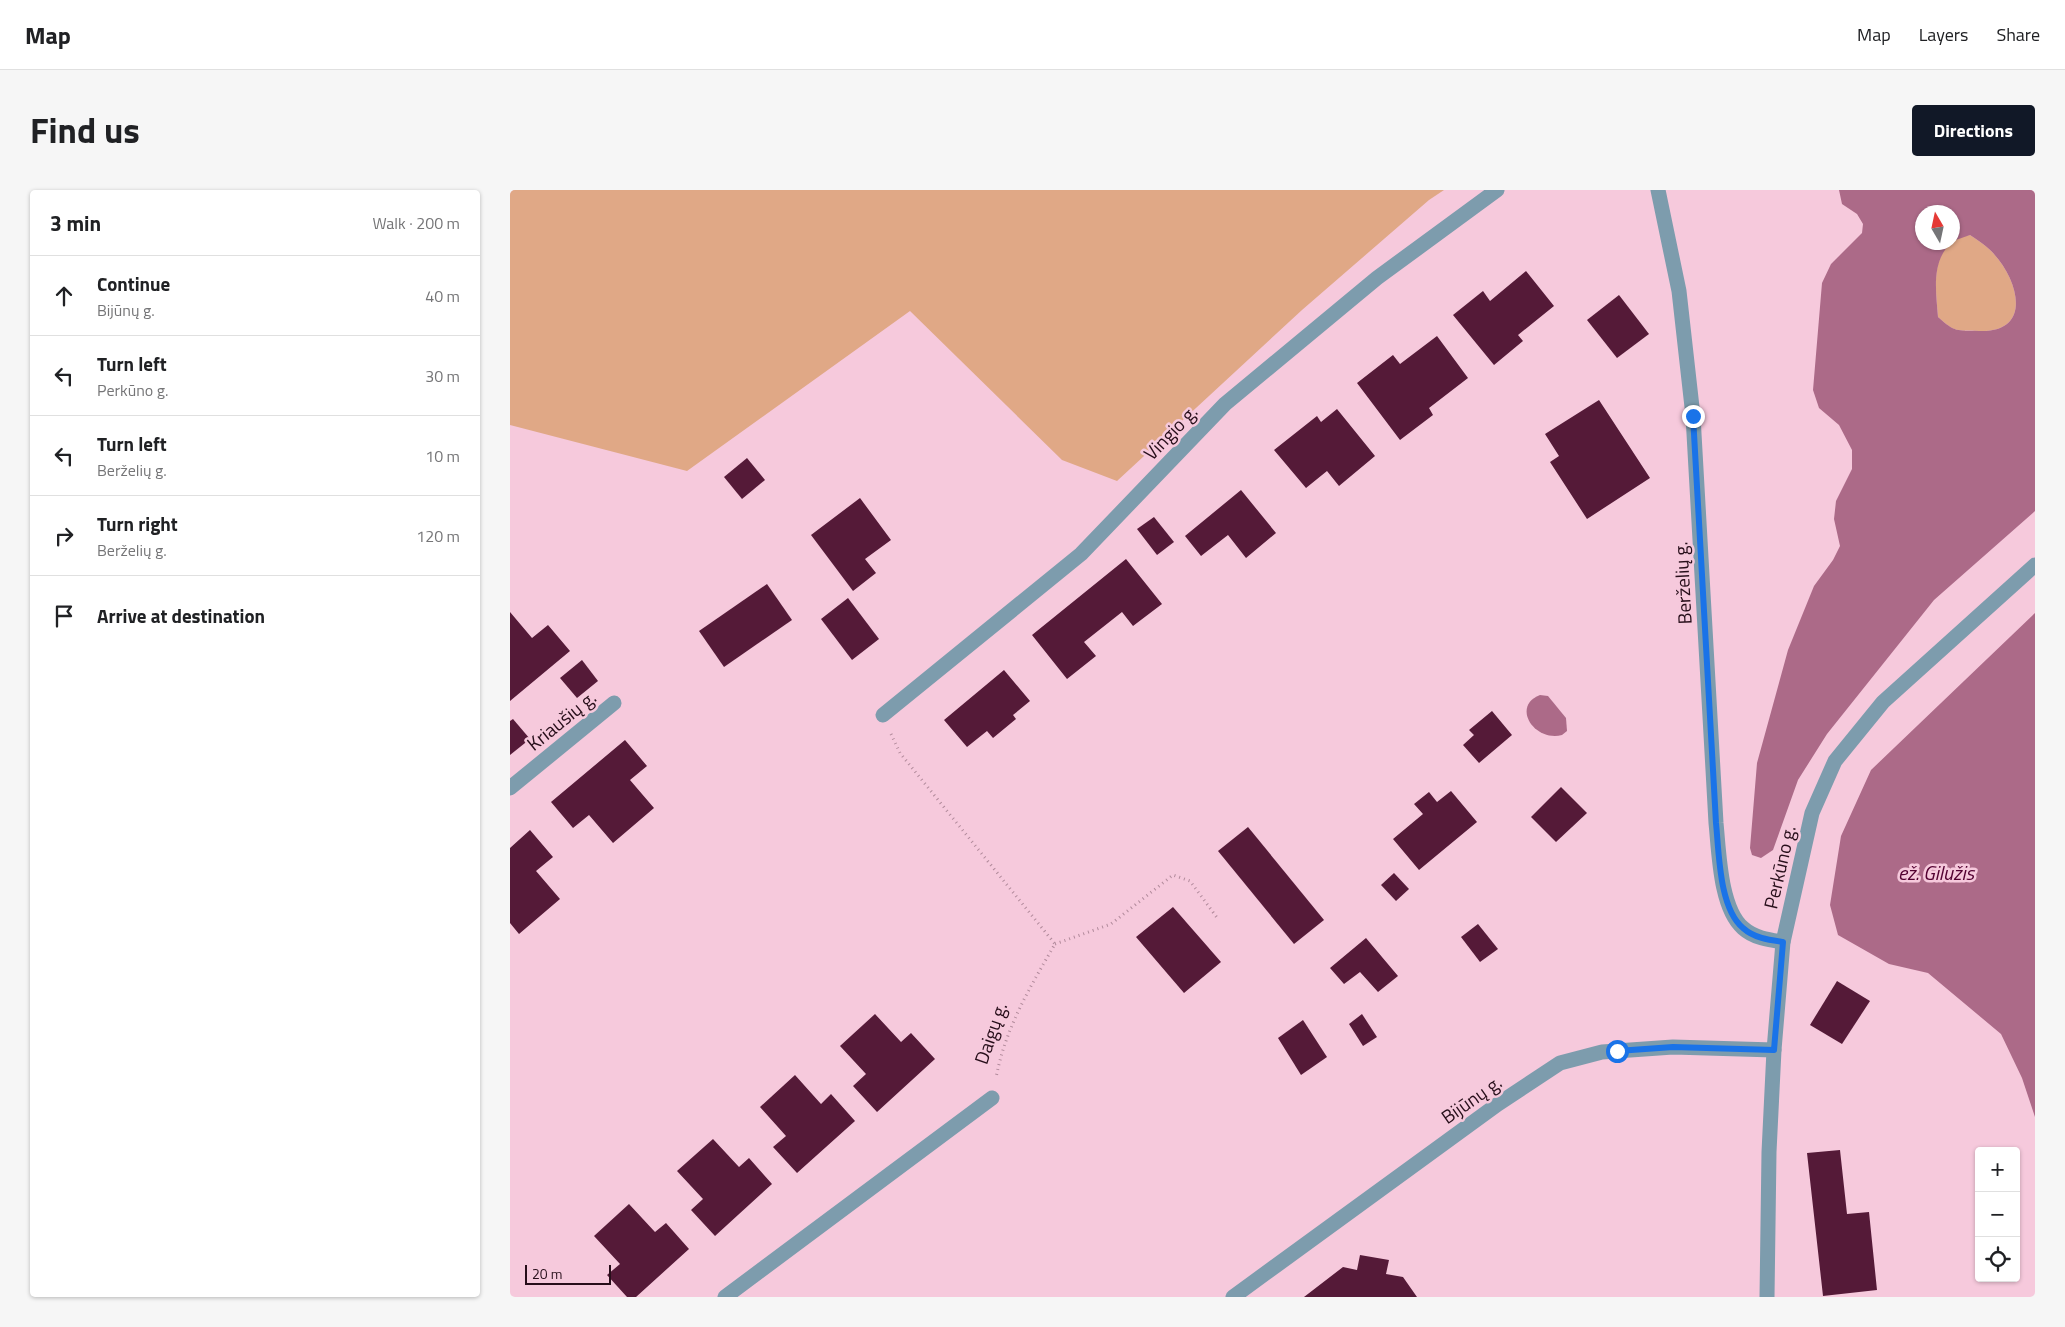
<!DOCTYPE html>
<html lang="en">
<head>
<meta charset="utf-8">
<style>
	body { margin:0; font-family:"Titillium Web",sans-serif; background:#f6f6f6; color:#202124 }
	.controls { position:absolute; right:15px; bottom:15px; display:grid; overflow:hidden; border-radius:5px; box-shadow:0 1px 4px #0004 }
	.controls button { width:45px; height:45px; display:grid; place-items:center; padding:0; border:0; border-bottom:1px solid #e0e0e0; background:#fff; color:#202124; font:25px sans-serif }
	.compass { position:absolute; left:1405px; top:15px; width:45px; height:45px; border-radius:50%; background:#fff; box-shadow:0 1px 4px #0004; rotate:351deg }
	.scale { position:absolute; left:15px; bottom:12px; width:86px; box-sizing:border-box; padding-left:5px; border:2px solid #270e1a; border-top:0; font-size:14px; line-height:18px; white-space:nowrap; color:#270e1a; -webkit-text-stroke:4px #f6c9dc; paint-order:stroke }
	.stop { position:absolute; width:15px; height:15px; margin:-11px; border:4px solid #1a73e8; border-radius:50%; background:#fff }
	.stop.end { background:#1a73e8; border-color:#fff; box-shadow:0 1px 5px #0008 }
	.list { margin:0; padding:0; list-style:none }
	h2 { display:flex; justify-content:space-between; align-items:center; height:65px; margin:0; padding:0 20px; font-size:21px }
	h2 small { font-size:16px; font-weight:400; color:#757577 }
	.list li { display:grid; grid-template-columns:32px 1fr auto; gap:15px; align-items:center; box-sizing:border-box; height:80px; padding:0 20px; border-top:1px solid #e0e0e0 }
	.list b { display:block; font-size:19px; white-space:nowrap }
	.list p { margin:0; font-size:16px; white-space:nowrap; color:#757577 }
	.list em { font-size:16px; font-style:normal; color:#757577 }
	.icon { flex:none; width:28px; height:28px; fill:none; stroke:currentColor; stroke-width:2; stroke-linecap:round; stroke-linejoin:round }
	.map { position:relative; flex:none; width:1525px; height:1107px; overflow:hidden; border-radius:5px }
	header { display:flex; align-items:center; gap:30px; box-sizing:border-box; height:70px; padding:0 25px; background:#fff; border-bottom:1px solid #e0e0e0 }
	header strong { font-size:24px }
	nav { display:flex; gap:28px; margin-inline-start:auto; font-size:18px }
	.intro { display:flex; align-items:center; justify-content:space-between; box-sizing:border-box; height:120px; padding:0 30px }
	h1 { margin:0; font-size:35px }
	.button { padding:12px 22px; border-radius:5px; background:#111827; color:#fff; font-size:18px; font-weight:700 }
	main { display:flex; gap:30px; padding:0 30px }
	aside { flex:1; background:#fff; border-radius:5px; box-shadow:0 1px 4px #0004 }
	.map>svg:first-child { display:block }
</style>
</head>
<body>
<header>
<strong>Map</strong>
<nav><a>Map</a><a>Layers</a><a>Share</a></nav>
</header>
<div class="intro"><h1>Find us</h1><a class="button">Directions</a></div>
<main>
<aside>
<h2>3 min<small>Walk · 200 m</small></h2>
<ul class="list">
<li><svg class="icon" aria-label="ahead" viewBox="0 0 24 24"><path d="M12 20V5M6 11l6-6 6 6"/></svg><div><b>Continue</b><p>Bijūnų g.</p></div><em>40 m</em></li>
<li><svg class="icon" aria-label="left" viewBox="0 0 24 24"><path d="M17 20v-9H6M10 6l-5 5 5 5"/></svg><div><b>Turn left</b><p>Perkūno g.</p></div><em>30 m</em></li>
<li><svg class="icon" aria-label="left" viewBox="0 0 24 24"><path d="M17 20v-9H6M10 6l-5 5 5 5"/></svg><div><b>Turn left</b><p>Berželių g.</p></div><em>10 m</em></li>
<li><svg class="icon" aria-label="right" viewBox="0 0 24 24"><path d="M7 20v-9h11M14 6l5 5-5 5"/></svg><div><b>Turn right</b><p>Berželių g.</p></div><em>120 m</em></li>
<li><svg class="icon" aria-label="arrive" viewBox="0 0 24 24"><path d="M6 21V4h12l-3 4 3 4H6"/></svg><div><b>Arrive at destination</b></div></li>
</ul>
</aside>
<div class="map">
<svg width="1525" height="1107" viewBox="0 0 1525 1107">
	<rect width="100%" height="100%" fill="#f6c9dc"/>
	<!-- green -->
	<g fill="#e0a886">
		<polygon points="0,0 934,0 919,10 792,120 607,291 552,270 400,121 177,281 0,235"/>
		<path d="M1460 45C1467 50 1474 54 1479 59 1508 86 1525 143 1469 141 1445 140 1446 143 1428 127 1426 101 1420 65 1445 49 1448 46 1456 46 1460 45Z"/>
	</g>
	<!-- water -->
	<g fill="#ac6a88" fill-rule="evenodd">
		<path d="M1329 0H1525V321L1424 410 1317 544 1288 590 1263 660 1251 668 1242 665 1240 658 1247 573 1278 460 1304 396 1323 370 1330 356 1324 329 1326 311 1342 279V260L1329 235 1309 218 1303 200 1312 93 1321 74 1352 43 1353 34 1347 24 1332 14ZM1412 22H1442L1443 51 1460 45C1467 50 1474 54 1479 59 1508 86 1525 143 1469 141 1446 140 1446 143 1428 127 1426 101 1421 72 1441 53L1412 52Z"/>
		<polygon points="1525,423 1525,927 1512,888 1491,844 1418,783 1379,774 1328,745 1320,715 1331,646 1361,580"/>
		<path d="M1030 505 1038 506 1056 528 1057 541 1052 545C1024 552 1001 516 1030 505Z"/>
	</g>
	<!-- building -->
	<g fill="#551a38">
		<polygon points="1016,81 1044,116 1008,145 1013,151 984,175 943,125 973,101 980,111"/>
		<polygon points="1109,105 1139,144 1107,168 1077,130"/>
		<polygon points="927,146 958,188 919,218 923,225 890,250 847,193 883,165 890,174"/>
		<polygon points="1089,210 1140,288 1077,329 1040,272 1049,266 1035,244"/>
		<polygon points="827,219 865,266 829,296 817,281 796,298 764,260 807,226 811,232"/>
		<polygon points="237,268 255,290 232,309 214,287"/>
		<polygon points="731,300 766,343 736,368 718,345 691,366 675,346"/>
		<polygon points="350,308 381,350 355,369 366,383 343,401 301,345"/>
		<polygon points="644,327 664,352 647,365 627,339"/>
		<polygon points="616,369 652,414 623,436 612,422 574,452 586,466 557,489 522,445"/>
		<polygon points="257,394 282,430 214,477 189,441"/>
		<polygon points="338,408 369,449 342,470 311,429"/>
		<polygon points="0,422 22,448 38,435 60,461 0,511"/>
		<polygon points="72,470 88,491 67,508 50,488"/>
		<polygon points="494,480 520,511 503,525 506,529 483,548 477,541 457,557 434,530"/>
		<polygon points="982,521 1002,545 969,573 953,555 964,545 959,540"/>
		<polygon points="3,529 20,549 0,565 0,531"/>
		<polygon points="115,550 137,576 120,590 144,618 103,653 79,625 63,638 41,612"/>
		<polygon points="1051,597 1077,623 1046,652 1021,627"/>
		<polygon points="941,601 967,632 909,680 883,649 913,624 904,614 919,602 927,612"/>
		<polygon points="738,637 814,730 784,754 708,661"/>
		<polygon points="20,640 43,667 26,681 50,709 9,744 0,733 0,658"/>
		<polygon points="884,683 899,699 886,711 871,695"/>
		<polygon points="663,717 711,772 674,803 626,747"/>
		<polygon points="968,734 988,759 970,772 951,747"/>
		<polygon points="856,748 888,786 868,802 850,782 834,794 820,778"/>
		<polygon points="1327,791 1360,811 1332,854 1300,835"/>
		<polygon points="365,824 391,852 401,843 425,869 367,922 343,896 356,884 330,856"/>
		<polygon points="852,824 867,847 853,856 839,834"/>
		<polygon points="793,830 817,867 791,885 768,848"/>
		<polygon points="285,885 311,914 321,904 345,931 287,983 263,957 276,946 250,917"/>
		<polygon points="203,949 229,977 239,968 262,994 205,1046 181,1020 193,1009 167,981"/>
		<polygon points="1330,960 1337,1024 1359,1022 1367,1100 1313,1106 1297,963"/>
		<polygon points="119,1014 145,1042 156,1033 179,1059 126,1107 117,1107 97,1085 110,1074 84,1046"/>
		<polygon points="850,1065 879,1070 876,1084 893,1087 907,1107 794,1107 833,1077 847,1080"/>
	</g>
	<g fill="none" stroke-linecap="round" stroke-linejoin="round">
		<!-- path -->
		<g stroke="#b18a9b" stroke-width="3" stroke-dasharray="1 4" stroke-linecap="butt">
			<path d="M381 544 390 563 545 754C520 797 495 839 486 888"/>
			<polyline points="545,754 601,734 663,685 680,691 708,729"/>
		</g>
		<!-- minor -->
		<g stroke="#7d9cad" stroke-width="15">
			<path d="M1148 0 1169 101 1183 226 1206 633C1209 662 1210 718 1233 738 1244 748 1259 750 1273 752"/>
			<polyline points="373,525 571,364 715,214 867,88 987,0"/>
			<polyline points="0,598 104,513"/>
			<polyline points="215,1107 482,908"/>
			<polyline points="723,1107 988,914 1050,873 1092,862 1163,857 1264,860"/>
			<polyline points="1257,1107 1259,962 1264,860 1273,752 1302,623 1325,571 1373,512 1525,375"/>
		</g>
	</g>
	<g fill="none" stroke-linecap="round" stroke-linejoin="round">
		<!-- route -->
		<path stroke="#1a73e8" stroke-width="6" d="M1107 861 1163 857 1264 860 1273 752C1259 750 1244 748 1233 738 1209 718 1209 662 1206 633L1183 226"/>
	</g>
	<g text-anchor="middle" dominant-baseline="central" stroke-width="5" stroke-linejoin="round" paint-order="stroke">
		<!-- street labels -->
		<g font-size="19" fill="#270e1a" stroke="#f6c9dc">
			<text transform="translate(660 242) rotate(-46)">Vingio g.</text>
			<text transform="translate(1172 393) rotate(-93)">Berželių g.</text>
			<text transform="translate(51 530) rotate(-39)">Kriaušių g.</text>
			<text transform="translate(1269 677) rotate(-77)">Perkūno g.</text>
			<text transform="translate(480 843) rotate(-71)">Daigų g.</text>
			<text transform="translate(961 909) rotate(-35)">Bijūnų g.</text>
		</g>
		<!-- water labels -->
		<g font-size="20" font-style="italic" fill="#530031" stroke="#f6c9dc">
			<text x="1426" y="682">ež. Gilužis</text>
		</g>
	</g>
</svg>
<div class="controls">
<button>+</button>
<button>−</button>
<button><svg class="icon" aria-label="locate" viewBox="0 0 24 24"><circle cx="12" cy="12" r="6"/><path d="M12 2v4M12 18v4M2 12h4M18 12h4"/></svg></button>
</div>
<svg class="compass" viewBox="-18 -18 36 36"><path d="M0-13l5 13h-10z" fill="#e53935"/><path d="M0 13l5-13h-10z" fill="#757577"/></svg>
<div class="scale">20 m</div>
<div class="stop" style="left:1107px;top:861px"></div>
<div class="stop end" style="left:1183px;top:226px"></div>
</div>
</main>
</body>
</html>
